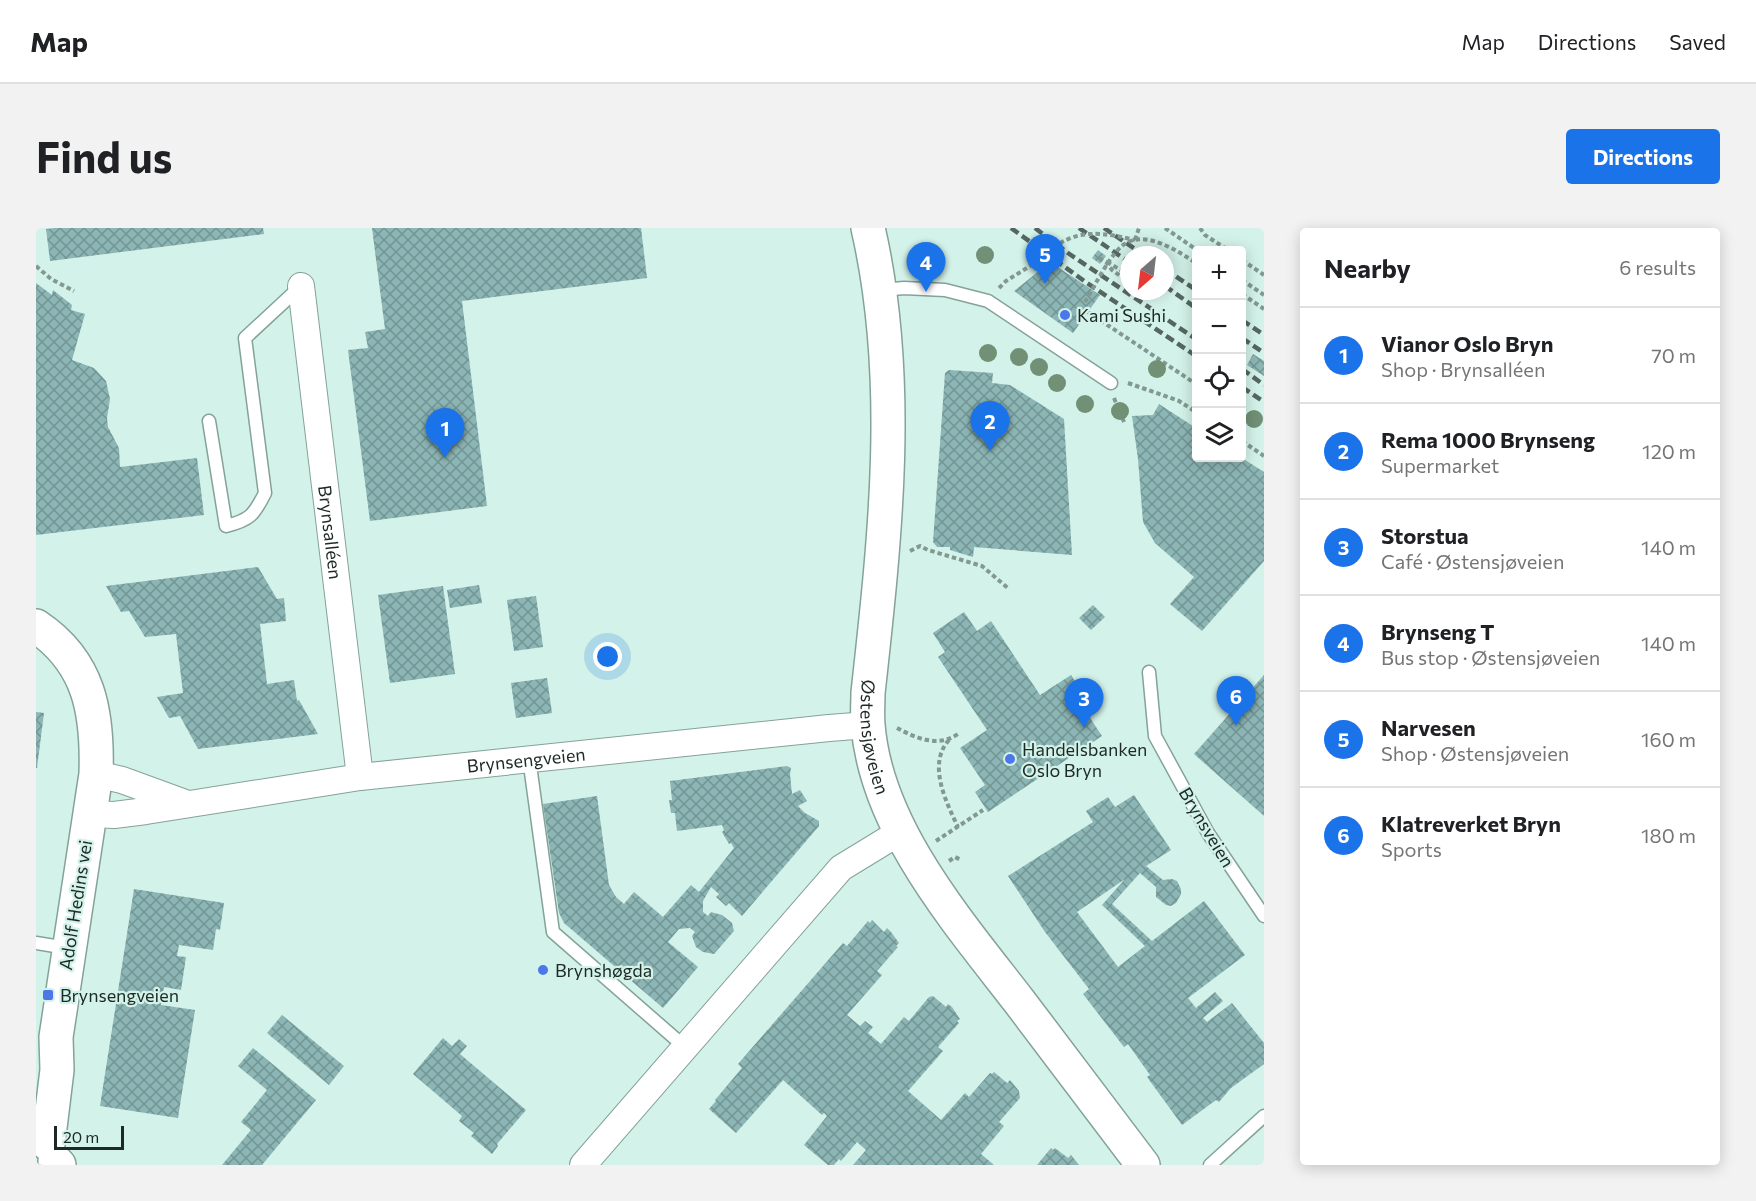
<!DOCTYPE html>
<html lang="en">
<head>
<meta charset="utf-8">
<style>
	body { margin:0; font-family:Commissioner,sans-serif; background:#f2f2f2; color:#202124 }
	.controls { position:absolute; right:18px; top:18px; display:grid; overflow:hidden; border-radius:6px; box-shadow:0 3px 15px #0003 }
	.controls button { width:54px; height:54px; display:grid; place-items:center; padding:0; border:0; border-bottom:2px solid #e0e0e0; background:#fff; color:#202124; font:30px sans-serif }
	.compass { position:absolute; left:1084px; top:18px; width:54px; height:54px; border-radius:50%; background:#fff; box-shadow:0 3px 15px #0003; rotate:208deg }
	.scale { position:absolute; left:18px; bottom:15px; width:70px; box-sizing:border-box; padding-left:6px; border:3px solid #1d2925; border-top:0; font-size:16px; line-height:21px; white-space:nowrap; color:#1d2925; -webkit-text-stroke:4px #d3f2e9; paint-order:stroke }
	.you { position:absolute; left:572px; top:429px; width:21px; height:21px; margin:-15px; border:4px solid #fff; border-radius:50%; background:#1a73e8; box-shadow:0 0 0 9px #1a73e833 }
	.badge { display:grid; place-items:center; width:39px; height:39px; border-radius:50%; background:#1a73e8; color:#fff; font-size:20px; font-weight:700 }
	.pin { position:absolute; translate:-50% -50px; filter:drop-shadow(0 2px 3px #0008) }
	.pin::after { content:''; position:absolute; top:32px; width:21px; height:18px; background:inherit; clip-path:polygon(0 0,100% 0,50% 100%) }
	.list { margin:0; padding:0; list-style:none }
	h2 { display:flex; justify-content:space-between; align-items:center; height:78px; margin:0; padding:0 24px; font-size:26px }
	h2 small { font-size:20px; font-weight:400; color:#757577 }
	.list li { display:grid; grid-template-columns:39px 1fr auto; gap:18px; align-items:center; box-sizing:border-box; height:96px; padding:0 24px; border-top:2px solid #e0e0e0 }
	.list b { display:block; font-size:22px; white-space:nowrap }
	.list p { margin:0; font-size:20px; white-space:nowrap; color:#757577 }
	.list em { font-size:20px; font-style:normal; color:#757577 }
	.icon { flex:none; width:33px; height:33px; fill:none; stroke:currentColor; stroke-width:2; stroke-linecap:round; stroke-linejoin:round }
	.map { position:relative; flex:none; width:1228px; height:937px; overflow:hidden; border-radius:6px }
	header { display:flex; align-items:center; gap:36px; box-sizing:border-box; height:84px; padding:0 30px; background:#fff; border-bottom:2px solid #e0e0e0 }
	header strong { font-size:28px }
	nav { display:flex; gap:33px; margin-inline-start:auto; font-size:21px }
	.intro { display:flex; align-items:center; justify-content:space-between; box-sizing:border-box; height:144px; padding:0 36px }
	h1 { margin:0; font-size:42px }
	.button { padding:15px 27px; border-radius:6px; background:#1a73e8; color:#fff; font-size:21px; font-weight:700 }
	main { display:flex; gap:36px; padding:0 36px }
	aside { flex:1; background:#fff; border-radius:6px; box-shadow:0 3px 15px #0003 }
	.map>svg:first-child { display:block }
</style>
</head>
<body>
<header>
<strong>Map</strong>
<nav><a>Map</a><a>Directions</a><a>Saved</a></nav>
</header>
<div class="intro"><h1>Find us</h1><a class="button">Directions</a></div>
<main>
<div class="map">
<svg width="1228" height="937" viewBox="0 0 1228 937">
	<defs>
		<pattern id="building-cross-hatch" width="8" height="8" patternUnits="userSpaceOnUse" patternTransform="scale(1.5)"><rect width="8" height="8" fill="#8cb6b5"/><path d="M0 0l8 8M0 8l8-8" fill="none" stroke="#729493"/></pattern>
	</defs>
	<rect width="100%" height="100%" fill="#d3f2e9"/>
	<!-- building -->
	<g fill="url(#building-cross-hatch)" fill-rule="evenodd">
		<polygon points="18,0 227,0 228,6 14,33 10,1"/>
		<polygon points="336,0 605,0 611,50 426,73 451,278 334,293 312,122 332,120 329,104 349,101"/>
		<polygon points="1062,22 1070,28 1064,36 1056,30"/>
		<polygon points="1014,34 1064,67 1037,105 978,63"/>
		<polygon points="0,55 16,67 17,62 36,77 35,82 49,86 36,132 58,140 70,153 74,171 71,190 72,199 83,220 84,239 161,230 168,287 0,307"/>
		<polygon points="1217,126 1228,133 1228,148 1211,137"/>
		<polygon points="913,142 957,145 956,155 974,157 1028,191 1036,327 938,319 937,329 914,322 914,319 901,319 897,314 909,145"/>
		<polygon points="1123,176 1160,200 1160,230 1206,230 1228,244 1228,333 1166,403 1134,376 1158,349 1119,315 1107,294 1102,231 1096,188 1117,187"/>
		<polygon points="222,339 241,371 248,370 250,393 224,396 231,456 258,452 261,473 263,472 282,506 162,521 144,488 133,490 121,469 147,465 140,406 109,409 93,383 85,384 70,358"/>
		<polygon points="443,357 446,375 414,380 411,362"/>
		<polygon points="407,358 419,446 354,455 342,367"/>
		<polygon points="500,368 507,419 478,423 471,372"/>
		<polygon points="1057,377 1069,389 1055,402 1043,390"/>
		<polygon points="928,384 941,403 955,393 1004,467 1035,447 1049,469 1043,473 1066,508 952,584 939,564 949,557 924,520 951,502 902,429 909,424 897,405"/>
		<polygon points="1228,447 1228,588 1158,526"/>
		<polygon points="511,450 516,485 480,490 475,455"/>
		<polygon points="0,484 8,485 1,540 0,540"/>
		<polygon points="751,538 755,540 754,546 756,566 764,562 771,573 762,578 769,585 783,593 783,598 706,688 693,675 690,678 680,669 683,666 675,659 667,673 667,684 672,688 675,684 686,687 696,695 698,703 678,726 667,724 660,719 656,708 659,704 654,700 643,701 632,714 662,739 627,780 528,695 523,685 507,576 561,568 573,657 580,669 588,676 598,664 627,689 655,657 663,664 698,620 695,615 693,616 686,604 688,602 686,597 641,603 639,585 635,585 633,572 636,572 634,553"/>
		<path d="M1098 567 1135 622 1110 638 1127 652 1136 651 1141 653 1145 661V666L1140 675 1135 678 1130 677 1120 669V659L1104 645 1076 676 1116 713 1168 673 1209 727 1152 770 1160 780 1179 764 1187 773 1167 790 1171 794 1196 775 1228 815V836L1195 860 1183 874 1180 872 1146 897 1111 849 1114 847 1092 816 1088 819 1047 766 1053 761 1009 704 972 648 1057 594 1050 583 1072 569 1079 579ZM1089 651 1066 677 1109 718 1082 739 1041 684Z"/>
		<polygon points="98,661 188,675 184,702 180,701 177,722 143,717 141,728 150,729 145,762 128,759 125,777 159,782 142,890 64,878"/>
		<polygon points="836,692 848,704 851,700 855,704 863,715 860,718 862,719 841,743 846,747 811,787 824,798 829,793 837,799 832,805 845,816 868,789 873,793 893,769 897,768 910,779 912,776 916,779 924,791 921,793 923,795 902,819 907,823 872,863 905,892 929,865 933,869 954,845 956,846 958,844 971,855 974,852 983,863 984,870 963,894 968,898 945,926 958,937 817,937 830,922 821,914 805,933 803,931 798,937 792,937 768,917 791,888 788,885 786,887 747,852 700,905 673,881 680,873 679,872 706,840 702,836 807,715 811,718 832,693 834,695"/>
		<polygon points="246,787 308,838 293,857 231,805"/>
		<polygon points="407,810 416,818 423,811 431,818 424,826 490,882 461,916 462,918 456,926 435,908 438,905 423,893 426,888 377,846"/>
		<polygon points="217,820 280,872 226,937 186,937 215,902 205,894 231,862 202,838"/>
		<polygon points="1015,920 1017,922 1019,920 1032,930 1035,927 1043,937 1001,937"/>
	</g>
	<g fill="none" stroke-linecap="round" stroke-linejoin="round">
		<defs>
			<g id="lane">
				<polyline points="846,62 868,60 909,62 952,73 1075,155"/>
				<path d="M173 193 190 298C214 292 218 287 229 265L209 110 264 59"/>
				<polyline points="1113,444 1119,508 1172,605 1228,688"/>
				<polyline points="493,530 517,704 650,820"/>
				<polyline points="0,715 31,720"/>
				<polyline points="1174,937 1228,888"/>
			</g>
			<g id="street">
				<path id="s1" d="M265 58 324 549"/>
				<polyline points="60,546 86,552 149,575"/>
				<path id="s2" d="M54 586 78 587 110 583 324 549 793 500 832 497"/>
				<polyline points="547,937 805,640 864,604"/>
			</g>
			<g id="secondary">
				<path id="s3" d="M832 0C867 152 849 311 832 465 832 475 831 486 832 497 840 600 922 694 983 773 1025 828 1066 883 1107 937"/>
				<polyline points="19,933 23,937"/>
			</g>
			<path id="highway" d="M0 398C54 434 62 485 60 546L20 809 21 842 12 916"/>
		</defs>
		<!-- lane casing -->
		<use href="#lane" stroke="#85a299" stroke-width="15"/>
		<!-- street casing -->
		<use href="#street" stroke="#85a299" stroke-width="28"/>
		<!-- secondary casing -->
		<use href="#secondary" stroke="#85a299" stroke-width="36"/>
		<!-- highway casing -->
		<use href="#highway" stroke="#85a299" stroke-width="36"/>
		<!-- path -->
		<g stroke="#829891" stroke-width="4" stroke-dasharray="4.5 3" stroke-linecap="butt">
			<polyline points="1129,0 1161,22"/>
			<polyline points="1164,0 1169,7 1192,22"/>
			<polyline points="1099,12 1103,0"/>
			<polyline points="1063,30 1070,34 1076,42 1093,54"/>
			<polyline points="1206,32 1228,47"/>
			<polyline points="1071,34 1093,47"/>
			<polyline points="0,38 15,51 38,63"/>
			<polyline points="1206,52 1228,67"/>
			<polyline points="963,60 970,53 994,38"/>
			<polyline points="1106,63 1111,67"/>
			<polyline points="1206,66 1228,81"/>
			<polyline points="1052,84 1160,156"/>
			<polyline points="1092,155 1143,173 1160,184"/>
			<polyline points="1078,170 1088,194"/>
			<polyline points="1206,213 1228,228"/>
			<polyline points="874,323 884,318 892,322 946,338 973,361"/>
			<path d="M861 500C880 510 902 520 922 506"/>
			<path d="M913 512C891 536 910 574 922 599"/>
			<polyline points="900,613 947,582"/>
			<polyline points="913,633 919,629 925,632"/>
		</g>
		<!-- lane -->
		<use href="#lane" stroke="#fff" stroke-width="12"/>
		<!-- street -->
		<use href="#street" stroke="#fff" stroke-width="26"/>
		<!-- secondary -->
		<use href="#secondary" stroke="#fff" stroke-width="33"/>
		<!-- highway -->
		<use href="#highway" stroke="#fff" stroke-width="33"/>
		<!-- rail -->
		<g stroke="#556661" stroke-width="4.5" stroke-dasharray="9 4.5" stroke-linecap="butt">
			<polyline points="975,0 1051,55 1160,128"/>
			<polyline points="999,0 1032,25 1160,111"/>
			<polyline points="1043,0 1093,34"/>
			<polyline points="1068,0 1108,27"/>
			<polyline points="1129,41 1160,62"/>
			<polyline points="1129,58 1160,80"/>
			<polyline points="1206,92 1228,107"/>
			<polyline points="1206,110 1228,125"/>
			<polyline points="1206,141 1228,157"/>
			<polyline points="1206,159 1228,174"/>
		</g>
		<!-- path-bridge -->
		<g stroke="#829891" stroke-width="4" stroke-dasharray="4.5 3" stroke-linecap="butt">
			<path d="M994 38C1032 4 1049 0 1099 12"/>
			<path d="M1049 74C1059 58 1076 21 1092 14 1114 4 1143 24 1160 35"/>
		</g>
	</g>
	<!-- trees -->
	<g fill="#719076">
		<circle cx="949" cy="27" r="9"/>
		<circle cx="952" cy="125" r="9"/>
		<circle cx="983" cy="129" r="9"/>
		<circle cx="1003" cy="139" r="9"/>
		<circle cx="1121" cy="141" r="9"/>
		<circle cx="1021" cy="155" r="9"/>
		<circle cx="1049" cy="176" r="9"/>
		<circle cx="1084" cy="183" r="9"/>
		<circle cx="1218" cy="191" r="9"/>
	</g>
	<!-- markers -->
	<g fill="#4b77e9" stroke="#d3f2e9" stroke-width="2">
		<circle cx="1029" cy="87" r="6"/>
		<circle cx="974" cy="531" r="6"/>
		<circle cx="507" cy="742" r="6"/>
		<rect x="6" y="761" width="12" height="12" rx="3"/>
	</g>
	<g text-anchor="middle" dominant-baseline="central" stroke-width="4.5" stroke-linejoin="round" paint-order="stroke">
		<!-- poi labels -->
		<g font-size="18" fill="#1d2925" stroke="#d3f2e9" text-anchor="start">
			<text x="1041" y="87">Kami Sushi</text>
			<text x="986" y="521">Handelsbanken<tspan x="986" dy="21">Oslo Bryn</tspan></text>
			<text x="519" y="742">Brynshøgda</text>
			<text x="24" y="767">Brynsengveien</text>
		</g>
		<!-- street labels -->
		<g font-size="18" fill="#1d2925" stroke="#d3f2e9">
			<text stroke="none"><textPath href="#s1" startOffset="248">Brynsalléen</textPath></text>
			<text stroke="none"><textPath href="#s3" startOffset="512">Østensjøveien</textPath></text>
			<text stroke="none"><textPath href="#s2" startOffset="440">Brynsengveien</textPath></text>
			<text transform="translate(1171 599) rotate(59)">Brynsveien</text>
			<text transform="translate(39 677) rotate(-81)">Adolf Hedins vei</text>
		</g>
	</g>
</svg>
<div class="controls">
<button>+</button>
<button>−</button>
<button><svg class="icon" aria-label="locate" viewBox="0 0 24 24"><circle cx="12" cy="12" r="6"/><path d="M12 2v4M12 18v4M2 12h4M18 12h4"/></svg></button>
<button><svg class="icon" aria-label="layers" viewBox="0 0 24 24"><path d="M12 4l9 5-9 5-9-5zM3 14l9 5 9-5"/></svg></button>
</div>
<svg class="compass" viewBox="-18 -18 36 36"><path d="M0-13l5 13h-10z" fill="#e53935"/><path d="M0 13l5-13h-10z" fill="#757577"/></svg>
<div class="scale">20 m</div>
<div class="you"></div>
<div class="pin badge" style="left:409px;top:230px">1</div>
<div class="pin badge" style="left:954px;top:223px">2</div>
<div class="pin badge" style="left:1048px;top:500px">3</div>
<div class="pin badge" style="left:890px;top:64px">4</div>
<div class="pin badge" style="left:1009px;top:56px">5</div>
<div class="pin badge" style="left:1200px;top:498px">6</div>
</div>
<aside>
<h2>Nearby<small>6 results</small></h2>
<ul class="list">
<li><span class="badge">1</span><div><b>Vianor Oslo Bryn</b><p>Shop · Brynsalléen</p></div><em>70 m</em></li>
<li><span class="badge">2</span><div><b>Rema 1000 Brynseng</b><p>Supermarket</p></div><em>120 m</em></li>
<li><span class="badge">3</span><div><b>Storstua</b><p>Café · Østensjøveien</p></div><em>140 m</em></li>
<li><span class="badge">4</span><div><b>Brynseng T</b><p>Bus stop · Østensjøveien</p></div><em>140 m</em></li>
<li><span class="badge">5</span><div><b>Narvesen</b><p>Shop · Østensjøveien</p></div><em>160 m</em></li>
<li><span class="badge">6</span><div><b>Klatreverket Bryn</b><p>Sports</p></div><em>180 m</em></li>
</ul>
</aside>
</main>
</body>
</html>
